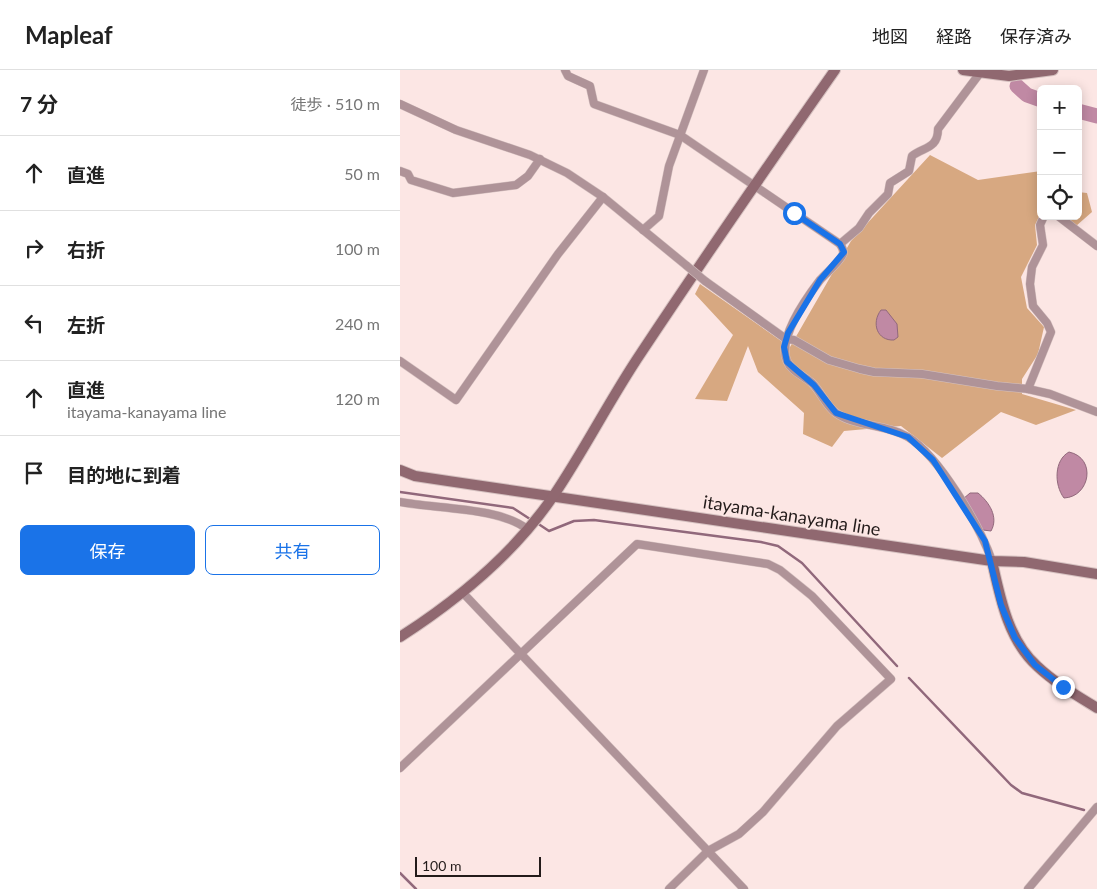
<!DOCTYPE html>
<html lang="ja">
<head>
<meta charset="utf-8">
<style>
	body { margin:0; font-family:Lato,"Noto Sans JP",sans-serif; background:#f6f6f6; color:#222 }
	.controls { position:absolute; right:15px; top:15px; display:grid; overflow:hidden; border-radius:8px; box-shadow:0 2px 12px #0003 }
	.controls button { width:45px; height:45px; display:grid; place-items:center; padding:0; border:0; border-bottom:1px solid #e0e0e0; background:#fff; color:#222; font:25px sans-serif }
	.scale { position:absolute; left:15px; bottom:12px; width:126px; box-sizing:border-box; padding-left:5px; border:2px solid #231b1a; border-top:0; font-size:14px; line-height:18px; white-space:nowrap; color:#231b1a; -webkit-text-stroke:4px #fce6e4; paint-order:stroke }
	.stop { position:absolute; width:15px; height:15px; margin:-11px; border:4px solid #1a73e8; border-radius:50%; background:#fff }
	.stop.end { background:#1a73e8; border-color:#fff; box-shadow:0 1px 5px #0008 }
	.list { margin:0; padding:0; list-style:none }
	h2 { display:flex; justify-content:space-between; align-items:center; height:65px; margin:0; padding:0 20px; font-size:21px }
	h2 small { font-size:16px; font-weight:400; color:#767676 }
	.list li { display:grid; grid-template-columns:32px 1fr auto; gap:15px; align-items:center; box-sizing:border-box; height:75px; padding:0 20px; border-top:1px solid #e0e0e0 }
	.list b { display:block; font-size:19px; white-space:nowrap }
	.list p { margin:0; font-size:16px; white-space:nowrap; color:#767676 }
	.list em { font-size:16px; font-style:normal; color:#767676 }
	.actions { display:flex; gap:10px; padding:15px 20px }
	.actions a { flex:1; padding:11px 0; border:1px solid #1a73e8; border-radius:8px; text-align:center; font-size:18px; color:#1a73e8 }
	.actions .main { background:#1a73e8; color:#fff }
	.icon { flex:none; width:28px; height:28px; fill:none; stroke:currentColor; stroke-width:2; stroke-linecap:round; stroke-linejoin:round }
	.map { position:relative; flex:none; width:697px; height:819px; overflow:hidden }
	header { display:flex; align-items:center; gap:30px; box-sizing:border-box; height:70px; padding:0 25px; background:#fff; border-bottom:1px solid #e0e0e0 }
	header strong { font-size:24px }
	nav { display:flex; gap:28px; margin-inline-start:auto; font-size:18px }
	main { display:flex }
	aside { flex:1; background:#fff }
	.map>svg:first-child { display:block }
</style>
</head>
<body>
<header>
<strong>Mapleaf</strong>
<nav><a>地図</a><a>経路</a><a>保存済み</a></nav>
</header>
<main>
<aside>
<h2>7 分<small>徒歩 · 510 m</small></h2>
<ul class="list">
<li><svg class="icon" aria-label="ahead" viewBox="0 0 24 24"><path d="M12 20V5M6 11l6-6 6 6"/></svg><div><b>直進</b></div><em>50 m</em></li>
<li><svg class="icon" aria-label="right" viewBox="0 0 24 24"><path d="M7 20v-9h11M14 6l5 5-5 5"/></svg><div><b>右折</b></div><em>100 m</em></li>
<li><svg class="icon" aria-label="left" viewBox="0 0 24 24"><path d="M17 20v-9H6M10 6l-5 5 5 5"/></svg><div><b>左折</b></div><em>240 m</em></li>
<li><svg class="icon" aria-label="ahead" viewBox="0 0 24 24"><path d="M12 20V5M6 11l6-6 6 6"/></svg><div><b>直進</b><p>itayama-kanayama line</p></div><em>120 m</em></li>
<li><svg class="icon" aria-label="arrive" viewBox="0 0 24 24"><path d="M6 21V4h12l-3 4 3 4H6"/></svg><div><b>目的地に到着</b></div></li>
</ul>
<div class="actions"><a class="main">保存</a><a>共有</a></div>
</aside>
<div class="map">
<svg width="697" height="819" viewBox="0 0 697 819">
	<rect width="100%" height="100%" fill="#fce6e4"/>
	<!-- forest -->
	<g fill="#d7a881">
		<polygon points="530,85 578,110 641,101 641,143 635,155 637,175 621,207 627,238 644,257 638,284 622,309 622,324 676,340 636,355 601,342 542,388 501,356 444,361 432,377 403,364 404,343 358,302 348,276 327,331 295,329 333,265 295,224 300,214 390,277 451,171"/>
		<polygon points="678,122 687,123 692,142 676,156 667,146 678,146"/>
	</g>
	<!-- water -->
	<g fill="#c089a4" stroke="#91687b">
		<path d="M481 240H486L497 254 498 267 494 270C477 271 471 253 481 240Z"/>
		<path d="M669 382C697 388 690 427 664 428 654 415 654 390 669 382Z"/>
		<path d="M570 423H578C589 432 599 447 591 461L583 460 563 429Z"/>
	</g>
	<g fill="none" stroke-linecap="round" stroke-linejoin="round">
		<!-- stream -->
		<g stroke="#91687b" stroke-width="2.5">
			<polyline points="0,422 113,438 133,451"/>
			<polyline points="137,453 149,461 174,451 194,450 361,472 378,476 402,493 497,596"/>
			<polyline points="509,608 611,715 622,723 684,740"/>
			<polyline points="0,803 16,819"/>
		</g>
		<!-- river -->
		<g stroke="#c089a4" stroke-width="15">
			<polyline points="617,16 627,25 641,30"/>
			<polyline points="678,41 697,46"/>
		</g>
		<defs>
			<g id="street">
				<path d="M165 0 168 6 190 16 194 34 280 65 440 174C442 177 444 180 443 184 439 193 427 202 420 210 407 227 377 269 387 291 391 301 404 306 412 313 421 322 426 336 436 343 456 357 486 354 508 367 539 386 580 456 592 491"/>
				<polyline points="0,34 56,60 130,85 167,103 203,127 287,196"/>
				<polyline points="0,101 8,104 11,110 53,123 116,115 128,106 140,89"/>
				<polyline points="658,146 697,176"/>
				<polyline points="243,160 259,146 269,96 304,0"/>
				<path d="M440 174 459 158 469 143 488 124 490 113 509 101 512 86C523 77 538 79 538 59L580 3"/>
				<polyline points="305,211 386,269 394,270 429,290 460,299 474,302 522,304 597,316 628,319 650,324 697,342"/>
				<polyline points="0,291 56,330 158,184 203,127"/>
				<polyline points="628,319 651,262 647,253 633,236 630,214 632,197 643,175 640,155 644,146"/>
				<path d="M0 432C36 439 99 437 127 459"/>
				<polyline points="63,523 344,819"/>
				<polyline points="0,698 237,474 368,494 380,500 412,526 491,609 437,656 363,742 339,764 308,781 269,819"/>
				<polyline points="628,819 697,737"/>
			</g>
			<g id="secondary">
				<polyline points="563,0 609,6 653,0"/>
				<polyline points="0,400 15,406 48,411 592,491 624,492 697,504"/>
				<path d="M592 491C600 527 608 570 637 596 655 613 676 625 697 638"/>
				<path d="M0 567C59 529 115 483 154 425 185 379 210 329 241 283 304 188 369 94 435 0"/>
			</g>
		</defs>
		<!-- street casing -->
		<use href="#street" stroke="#d5c1c0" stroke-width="9"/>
		<!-- secondary casing -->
		<use href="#secondary" stroke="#d5c1c0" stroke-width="12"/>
		<!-- street -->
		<use href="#street" stroke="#af9398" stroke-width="8"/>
		<!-- secondary -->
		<use href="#secondary" stroke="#906870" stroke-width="10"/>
		<defs>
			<polyline id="street-bridge" points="287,196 305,211"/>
		</defs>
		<!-- street-bridge casing -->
		<use href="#street-bridge" stroke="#d5c1c0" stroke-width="9" stroke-linecap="butt"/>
		<!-- street-bridge -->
		<use href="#street-bridge" stroke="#af9398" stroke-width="8"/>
	</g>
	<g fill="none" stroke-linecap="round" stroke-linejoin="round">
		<!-- route -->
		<polyline stroke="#1a73e8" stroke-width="6" points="394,143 440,174 444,182 420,210 388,263 384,277 387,292 414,315 436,343 508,367 533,390 585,471 601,535 615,568 635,595 663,617"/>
	</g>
	<g text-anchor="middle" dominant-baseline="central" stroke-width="4" stroke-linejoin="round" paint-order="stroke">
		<!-- street labels -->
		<g font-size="18" fill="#231b1a" stroke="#fce6e4">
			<text transform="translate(392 445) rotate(9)">itayama-kanayama line</text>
		</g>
	</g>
</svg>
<div class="controls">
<button>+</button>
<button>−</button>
<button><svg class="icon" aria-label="locate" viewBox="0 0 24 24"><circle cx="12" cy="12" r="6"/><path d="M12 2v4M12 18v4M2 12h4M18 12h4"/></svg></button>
</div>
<div class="scale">100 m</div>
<div class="stop" style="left:394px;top:143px"></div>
<div class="stop end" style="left:663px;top:617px"></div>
</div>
</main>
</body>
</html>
